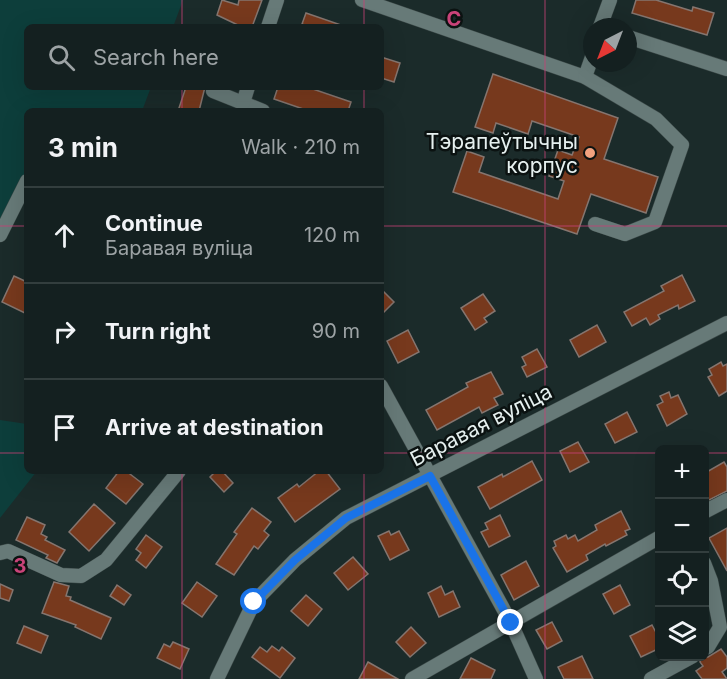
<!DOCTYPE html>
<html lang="en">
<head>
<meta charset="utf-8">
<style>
	body { margin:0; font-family:Inter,sans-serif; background:#212d2d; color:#f1f3f6 }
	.controls { position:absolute; right:18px; bottom:18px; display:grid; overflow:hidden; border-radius:9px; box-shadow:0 6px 24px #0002 }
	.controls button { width:54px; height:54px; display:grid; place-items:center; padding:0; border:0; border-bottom:2px solid #333e3e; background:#142020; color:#f1f3f6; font:30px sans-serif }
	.compass { position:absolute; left:583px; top:18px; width:54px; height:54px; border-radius:50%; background:#142020; box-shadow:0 6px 24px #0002; rotate:222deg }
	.stop { position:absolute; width:18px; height:18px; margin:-14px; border:4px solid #1a73e8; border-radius:50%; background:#fff }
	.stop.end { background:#1a73e8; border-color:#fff; box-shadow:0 2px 6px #0008 }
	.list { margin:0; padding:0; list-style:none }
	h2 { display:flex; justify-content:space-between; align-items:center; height:78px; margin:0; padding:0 24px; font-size:26px }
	h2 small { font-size:20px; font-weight:400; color:#9da3a5 }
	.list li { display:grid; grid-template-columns:39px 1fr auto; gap:18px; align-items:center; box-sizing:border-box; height:96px; padding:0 24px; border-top:2px solid #333e3e }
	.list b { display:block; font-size:22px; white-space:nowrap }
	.list p { margin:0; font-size:20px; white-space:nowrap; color:#9da3a5 }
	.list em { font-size:20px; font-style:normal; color:#9da3a5 }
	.icon { flex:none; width:33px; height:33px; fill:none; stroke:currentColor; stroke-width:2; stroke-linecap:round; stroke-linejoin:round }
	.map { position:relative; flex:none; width:727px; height:679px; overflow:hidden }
	.search { position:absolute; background:#142020; box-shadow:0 6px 24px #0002; left:24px; top:24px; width:360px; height:66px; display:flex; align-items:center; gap:15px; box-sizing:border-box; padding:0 21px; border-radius:9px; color:#9da3a5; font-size:22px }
	.panel { position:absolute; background:#142020; box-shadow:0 6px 24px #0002; left:24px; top:108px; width:360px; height:366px; border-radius:9px }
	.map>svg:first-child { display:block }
</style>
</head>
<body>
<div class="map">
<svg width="727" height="679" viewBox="0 0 727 679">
	<rect width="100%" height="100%" fill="#1b2b2a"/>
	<!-- green -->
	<g fill="#0d3e3b">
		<polygon points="0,0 183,0 173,27 27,27 27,87 151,87 142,111 27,111 27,170 0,225"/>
		<polygon points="0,420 27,424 27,471 37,471 0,518"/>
	</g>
	<!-- building -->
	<g fill="#77391d" stroke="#85756f" stroke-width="1.5">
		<polygon points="222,0 238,5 239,0 262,0 252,27 242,27 217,15"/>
		<polygon points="636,0 656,0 692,11 693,7 714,13 707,35 632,13"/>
		<polygon points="306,13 341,25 341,27 310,27 302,24"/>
		<polygon points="381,57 400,63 394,82 381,78"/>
		<polygon points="493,74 618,118 604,159 658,177 646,213 591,194 577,234 453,192 467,151 484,157 479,172 558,199 564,181 549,176 558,150 572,155 579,137 532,121 528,134 496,123 493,133 475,127"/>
		<polygon points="186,87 205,87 199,111 178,111"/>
		<polygon points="278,87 307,87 351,102 348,111 309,111 274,99"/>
		<polygon points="682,275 695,301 679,309 678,305 658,315 660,319 650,325 646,318 632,326 624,312 664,291 661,286"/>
		<polygon points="14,276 27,282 27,314 2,302"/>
		<polygon points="381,289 394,302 381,315"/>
		<polygon points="483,294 495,311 484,318 487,322 475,330 461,308"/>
		<polygon points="597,325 606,342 579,357 570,340"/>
		<polygon points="408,330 419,352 398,363 387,341"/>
		<polygon points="537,349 547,367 527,377 522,367 526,365 522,357"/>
		<polygon points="721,362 723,366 727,364 727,391 719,396 708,377 712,375 709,369"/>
		<polygon points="491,372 503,394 494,398 498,405 482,413 479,407 437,430 426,410 468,387 466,383"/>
		<polygon points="669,392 671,398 678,395 687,414 667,426 657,405 663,402 660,396"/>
		<polygon points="627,412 637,432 615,443 605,424"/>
		<polygon points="578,442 589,462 570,472 560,451"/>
		<polygon points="532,461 542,480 490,509 478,487 502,474 503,477"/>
		<polygon points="724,462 727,467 727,491 705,502 705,473"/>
		<polygon points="119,471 126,471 143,484 126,504 106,488"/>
		<polygon points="216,471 222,471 233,483 224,492 210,477"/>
		<polygon points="319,471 326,471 340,489 295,522 278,498 297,484 299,487"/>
		<polygon points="94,504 115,523 89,551 69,532"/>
		<polygon points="252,508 271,522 264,531 269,535 258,549 254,546 234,575 216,564 237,534 234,532"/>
		<polygon points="621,511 630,529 625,531 627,535 606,546 605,544 586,555 588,560 567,572 553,548 556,546 554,541 566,535 568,539 575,535 578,541 597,530 595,525"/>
		<polygon points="500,515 510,536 489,547 481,532 488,529 485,523"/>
		<polygon points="27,517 45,525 41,534 47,537 45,540 65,550 57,563 46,558 48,555 16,540"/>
		<polygon points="727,528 727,571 709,538"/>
		<polygon points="389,531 391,535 399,531 409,550 390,560 378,536"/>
		<polygon points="146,535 162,547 146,568 136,560 141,553 136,549"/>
		<polygon points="353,557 368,574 348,590 334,573"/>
		<polygon points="526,561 539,586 514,600 501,575"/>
		<polygon points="54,582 69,586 66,596 71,597 70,600 111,618 101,639 75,627 76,625 42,613"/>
		<polygon points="197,582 217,596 202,617 182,603"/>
		<polygon points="0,584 13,590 9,601 0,598"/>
		<polygon points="117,585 131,595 124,605 110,596"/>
		<polygon points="620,585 630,605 614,614 603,594"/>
		<polygon points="441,586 445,595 453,591 460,607 439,617 428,593"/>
		<polygon points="306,595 322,609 308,626 291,611"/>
		<polygon points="552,622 562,641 547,649 536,630"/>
		<polygon points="652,625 660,640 660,648 641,657 630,636"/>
		<polygon points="24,626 48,636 41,653 17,643"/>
		<polygon points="411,627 426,643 410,657 396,642"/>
		<polygon points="173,642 189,649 180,669 157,658 164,644 170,647"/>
		<polygon points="272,646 279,651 282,647 295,658 280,678 252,657 260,647 267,652"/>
		<polygon points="721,649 727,657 727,668 722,672 727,679 702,679 696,671 703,666 700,662 702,657 708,657"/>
		<polygon points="582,656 593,679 564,679 558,667"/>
		<polygon points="471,658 495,670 491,679 460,679"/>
		<polygon points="368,662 398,679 359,679"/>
	</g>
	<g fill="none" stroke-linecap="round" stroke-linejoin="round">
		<defs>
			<g id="minor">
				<polyline points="362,0 585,77 592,57"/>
				<polyline points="268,27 277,0"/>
				<polyline points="600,27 610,0"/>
				<polyline points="628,37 727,69"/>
				<polyline points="585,77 656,119 682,145 655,222 625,234 595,224"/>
				<polyline points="213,91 263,111"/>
				<polyline points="243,103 248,87"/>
				<polyline points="0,235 27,181"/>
				<polyline points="381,386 511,623 536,679"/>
				<polyline points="704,512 727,500"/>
				<polyline points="0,553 8,551 61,575 81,576 106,560 179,471"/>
				<polyline points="704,563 711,581 720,627 708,647 704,649"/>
				<polyline points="217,679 254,602 295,560 346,518 727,323"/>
				<polyline points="412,679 660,537"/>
				<polyline points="651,679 693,656"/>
			</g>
		</defs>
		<!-- minor casing -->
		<use href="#minor" stroke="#3b4847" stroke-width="15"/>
		<!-- minor -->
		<use href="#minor" stroke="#677a78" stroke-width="14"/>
	</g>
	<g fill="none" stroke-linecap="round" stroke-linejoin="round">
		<!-- route -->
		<polyline stroke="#1a73e8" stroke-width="8" points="254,602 295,560 346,518 430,476 511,623"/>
	</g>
	<!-- grid -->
	<path fill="none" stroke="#c94379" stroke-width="1.5" stroke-opacity="0.55" d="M182 0V27M364 0V27M545 0V679M182 87V111M364 87V111M0 226H27M381 226H727M0 453H27M381 453H660M704 453H727M182 471V679M364 471V679"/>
	<!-- markers -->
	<circle fill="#f2a17e" stroke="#0b1211" stroke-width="2" cx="590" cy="153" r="6"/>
	<g text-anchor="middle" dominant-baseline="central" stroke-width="5" stroke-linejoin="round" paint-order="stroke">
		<!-- poi labels -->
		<g font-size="21" fill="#e6f0ef" stroke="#0b1211" text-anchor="end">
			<text x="578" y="141">Тэрапеўтычны<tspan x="578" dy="24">корпус</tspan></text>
		</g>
		<!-- street labels -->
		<g font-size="21" fill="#e6f0ef" stroke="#0b1211">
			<text transform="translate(481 425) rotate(-27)">Баравая вуліца</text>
		</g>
	</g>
	<g font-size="20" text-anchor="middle" font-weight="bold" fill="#c94379" stroke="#0b1211" stroke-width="5" stroke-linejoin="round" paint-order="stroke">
		<text x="454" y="26">C</text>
		<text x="20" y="573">3</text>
	</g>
</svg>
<div class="controls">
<button>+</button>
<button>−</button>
<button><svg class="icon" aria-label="locate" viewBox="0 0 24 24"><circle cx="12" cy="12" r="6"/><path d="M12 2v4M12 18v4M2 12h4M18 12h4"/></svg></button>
<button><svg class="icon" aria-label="layers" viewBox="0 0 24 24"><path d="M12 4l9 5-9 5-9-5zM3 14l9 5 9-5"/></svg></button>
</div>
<svg class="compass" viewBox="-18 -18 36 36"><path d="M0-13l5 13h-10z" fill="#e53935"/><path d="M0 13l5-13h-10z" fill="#9da3a5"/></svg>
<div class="stop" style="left:254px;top:602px"></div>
<div class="stop end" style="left:511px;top:623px"></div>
<div class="search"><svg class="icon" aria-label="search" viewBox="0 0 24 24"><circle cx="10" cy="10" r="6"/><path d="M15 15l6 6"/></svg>Search here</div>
<section class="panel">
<h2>3 min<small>Walk · 210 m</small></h2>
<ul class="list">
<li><svg class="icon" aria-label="ahead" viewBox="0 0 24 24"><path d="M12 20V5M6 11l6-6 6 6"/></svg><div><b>Continue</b><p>Баравая вуліца</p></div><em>120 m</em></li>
<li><svg class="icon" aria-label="right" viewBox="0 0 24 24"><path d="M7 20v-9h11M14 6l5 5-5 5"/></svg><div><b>Turn right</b></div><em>90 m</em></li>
<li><svg class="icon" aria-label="arrive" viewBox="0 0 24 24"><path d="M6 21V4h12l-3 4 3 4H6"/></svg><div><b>Arrive at destination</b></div></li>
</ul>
</section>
</div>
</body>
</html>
